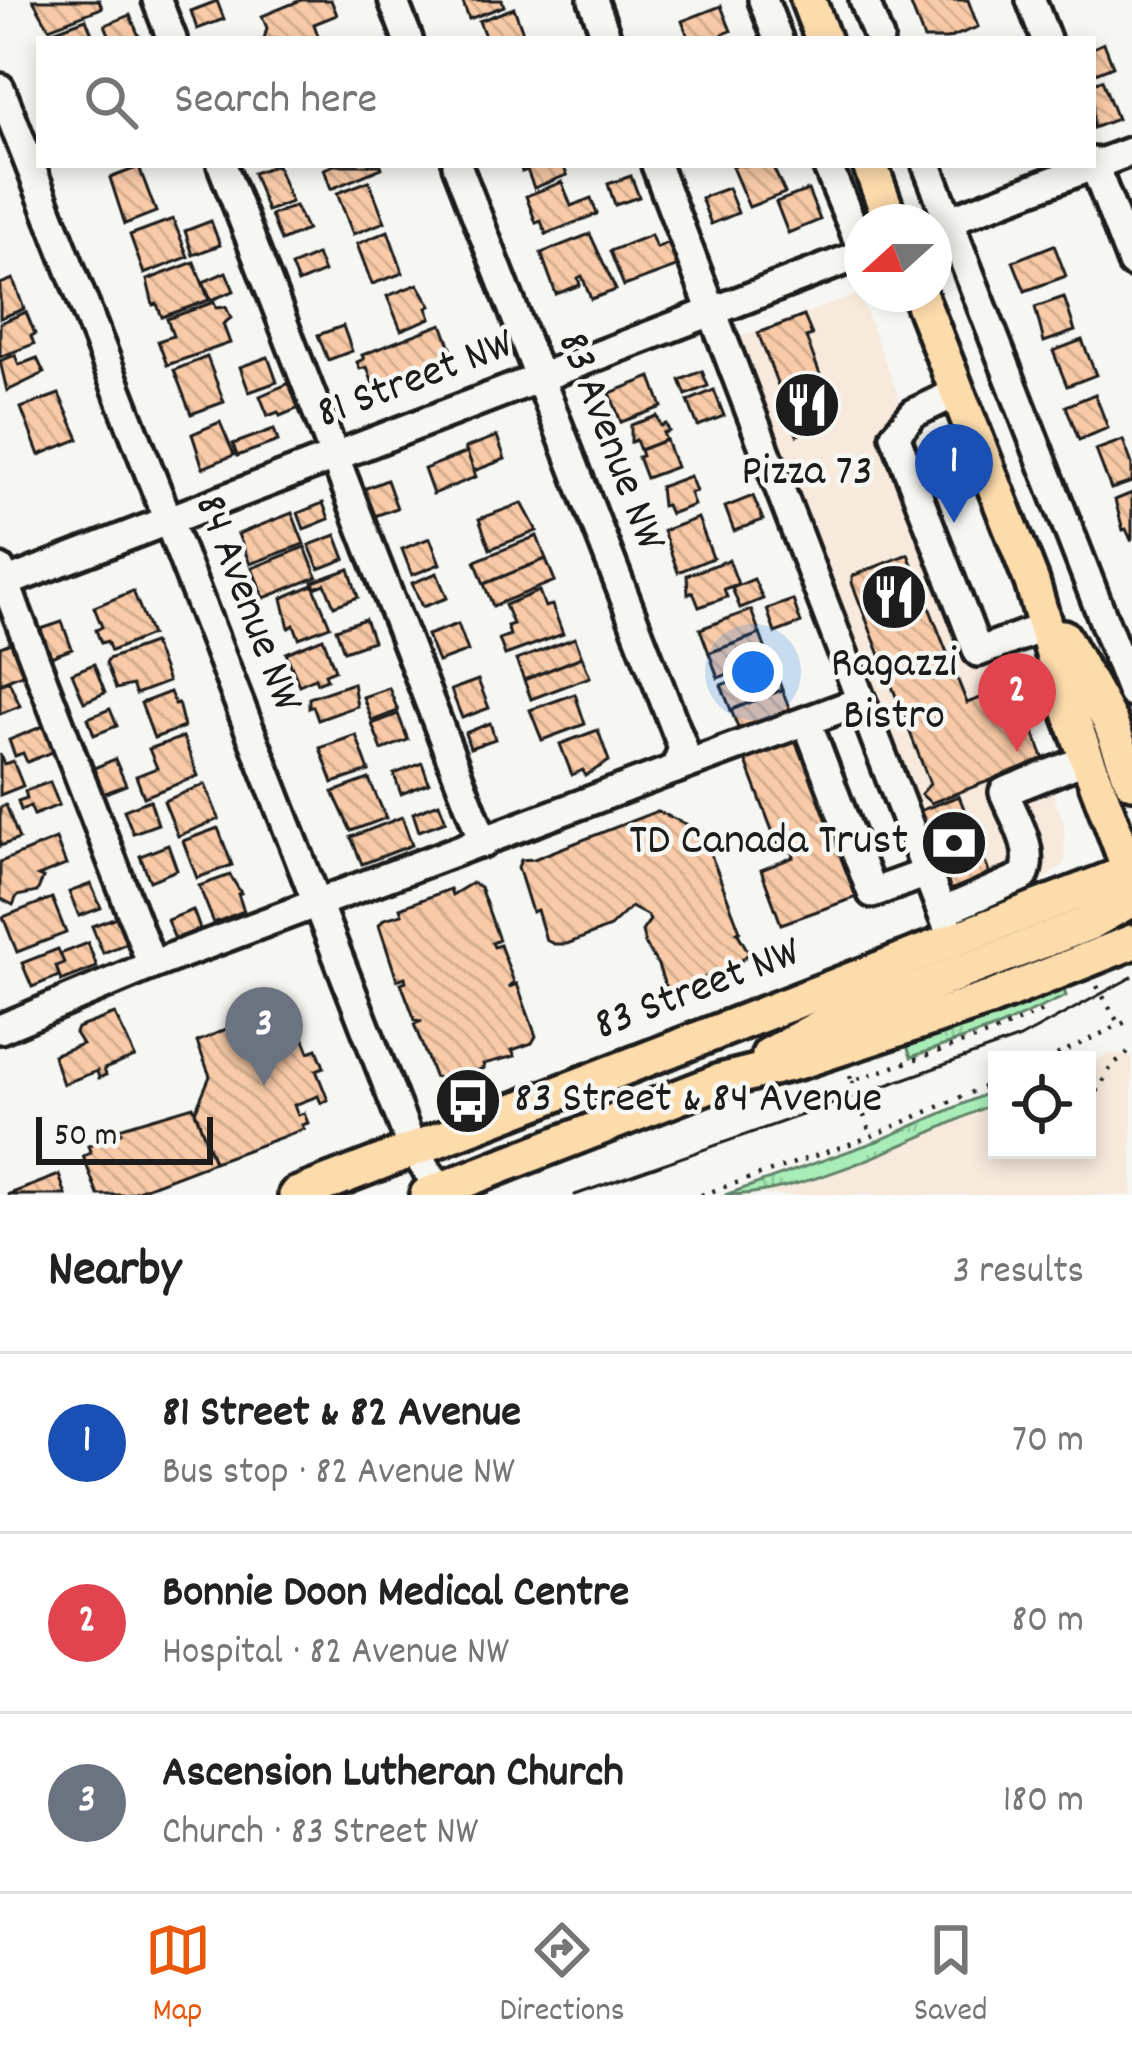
<!DOCTYPE html>
<html lang="en">
<head>
<meta charset="utf-8">
<style>
	body { margin:0; font-family:Dekko,sans-serif; background:#f2f2f2; color:#222 }
	.controls { position:absolute; right:36px; bottom:36px; display:grid; overflow:hidden; border-radius:0px; box-shadow:0 6px 18px #0003 }
	.controls button { width:108px; height:108px; display:grid; place-items:center; padding:0; border:0; border-bottom:3px solid #e0e0e0; background:#fff; color:#222; font:60px sans-serif }
	.compass { position:absolute; left:844px; top:204px; width:108px; height:108px; border-radius:50%; background:#fff; box-shadow:0 6px 18px #0003; rotate:249deg }
	.scale { position:absolute; left:36px; bottom:30px; width:177px; box-sizing:border-box; padding-left:12px; border:6px solid #1c1c1c; border-top:0; font-size:33px; line-height:42px; white-space:nowrap; color:#1c1c1c; -webkit-text-stroke:9px #f6f6f2; paint-order:stroke }
	.you { position:absolute; left:753px; top:672px; width:42px; height:42px; margin:-30px; border:9px solid #fff; border-radius:50%; background:#1a73e8; box-shadow:0 0 0 18px #1a73e833 }
	.badge { display:grid; place-items:center; width:78px; height:78px; border-radius:50%; background:#ea580c; color:#fff; font-size:39px; font-weight:700 }
	.pin { position:absolute; translate:-50% -99px; filter:drop-shadow(0 3px 6px #0008) }
	.pin::after { content:''; position:absolute; top:63px; width:42px; height:36px; background:inherit; clip-path:polygon(0 0,100% 0,50% 100%) }
	.list { margin:0; padding:0; list-style:none }
	h2 { display:flex; justify-content:space-between; align-items:center; height:156px; margin:0; padding:0 48px; font-size:51px }
	h2 small { font-size:39px; font-weight:400; color:#767676 }
	.list li { display:grid; grid-template-columns:78px 1fr auto; gap:36px; align-items:center; box-sizing:border-box; height:180px; padding:0 48px; border-top:3px solid #e0e0e0 }
	.list b { display:block; font-size:45px; white-space:nowrap }
	.list p { margin:0; font-size:39px; white-space:nowrap; color:#767676 }
	.list em { font-size:39px; font-style:normal; color:#767676 }
	.icon { flex:none; width:66px; height:66px; fill:none; stroke:currentColor; stroke-width:2; stroke-linecap:round; stroke-linejoin:round }
	.map { position:relative; flex:none; width:1132px; height:1195px; overflow:hidden }
	.search { position:absolute; background:#fff; box-shadow:0 6px 18px #0003; left:36px; right:36px; top:36px; height:132px; display:flex; align-items:center; gap:30px; box-sizing:border-box; padding:0 42px; border-radius:0px; color:#767676; font-size:45px }
	.sheet { height:696px; background:#fff }
	nav { display:flex; justify-content:space-around; align-items:center; box-sizing:border-box; height:168px; border-top:3px solid #e0e0e0; background:#fff; font-size:33px; color:#767676 }
	nav a { display:grid; justify-items:center; gap:6px }
	nav .on { color:#ea580c }
	.map>svg:first-child { display:block }
</style>
</head>
<body>
<div class="map">
<svg width="1132" height="1195" viewBox="0 0 1132 1195">
	<defs>
		<pattern id="grass-tufts" width="24" height="20" patternUnits="userSpaceOnUse" patternTransform="scale(3)"><rect width="24" height="20" fill="#a8edb8"/><path d="M3 7l-1-3M5 7V3M7 7l1-3M15 17l-1-3M17 17v-4M19 17l1-3" fill="none" stroke="#90cb9e"/></pattern>
		<pattern id="building-back-hatch" width="6" height="6" patternUnits="userSpaceOnUse" patternTransform="scale(3)"><rect width="6" height="6" fill="#f8caa7"/><path d="M-1 5l2 2M0 0l6 6M5-1l2 2" fill="none" stroke="#d4ad8f"/></pattern>
	</defs>
	<rect width="100%" height="100%" fill="#f6f6f2"/>
	<filter id="ink" filterUnits="userSpaceOnUse"><feTurbulence type="fractalNoise" baseFrequency=".00833" numOctaves="2"/><feDisplacementMap in="SourceGraphic" scale="24" xChannelSelector="R" yChannelSelector="G"/><feConvolveMatrix kernelMatrix="1 2 1 2 8 2 1 2 1" color-interpolation-filters="sRGB"/></filter>
	<g filter="url(#ink)">
		<!-- built -->
		<g fill="#f7e9dc">
			<polygon points="859,294 1064,823 1065,863 1046,878 954,915 731,340"/>
			<polygon points="1111,1053 1132,1057 1132,1195 760,1195 893,1147 997,1102 997,1150 1087,1150 1087,1064"/>
		</g>
		<!-- grass -->
		<g fill="url(#grass-tufts)" stroke="#62846a" stroke-width="3">
			<polygon points="1064,990 1066,996 998,1027 911,1057 906,1043"/>
			<path d="M997 1089V1102C920 1136 807 1195 725 1195L880 1140Z"/>
		</g>
		<!-- building -->
		<g fill="url(#building-back-hatch)" stroke="#1c1c1c" stroke-width="3">
			<polygon points="33,0 99,0 102,8 49,28"/>
			<polygon points="301,0 331,0 337,15 314,24 319,39 264,39 267,28 262,16"/>
			<polygon points="462,0 502,0 504,6 469,19"/>
			<polygon points="909,0 968,0 978,27 947,39 924,39"/>
			<polygon points="217,1 224,19 197,29 191,11"/>
			<polygon points="721,6 731,31 723,34 725,39 689,39 682,21"/>
			<polygon points="514,8 525,38 486,39 479,21"/>
			<polygon points="130,15 140,39 111,39 105,25"/>
			<polygon points="86,19 94,39 47,39 45,34"/>
			<polygon points="1104,43 1113,66 1093,74 1093,48"/>
			<polygon points="1102,80 1117,119 1093,128 1093,83"/>
			<polygon points="277,165 291,202 267,211 253,173"/>
			<polygon points="334,165 381,165 382,168 331,189 324,169"/>
			<polygon points="520,165 563,165 567,175 534,188 527,170 522,172"/>
			<polygon points="737,165 772,165 785,193 749,207 732,167"/>
			<polygon points="139,167 156,212 125,224 110,178"/>
			<polygon points="631,176 639,197 615,205 608,184"/>
			<polygon points="369,181 385,222 353,234 337,193"/>
			<polygon points="562,182 571,206 591,198 597,214 546,234 541,221 536,223 526,196"/>
			<polygon points="728,188 738,213 711,224 701,198"/>
			<polygon points="808,190 820,220 788,233 776,202"/>
			<polygon points="295,206 307,230 281,241 271,215"/>
			<polygon points="173,219 188,257 144,274 130,235"/>
			<polygon points="211,221 220,245 193,255 185,231"/>
			<polygon points="388,231 403,273 372,284 357,244"/>
			<polygon points="590,234 616,290 591,299 582,276 578,278 580,285 556,294 541,253"/>
			<polygon points="651,235 656,248 669,242 679,266 624,286 610,251"/>
			<polygon points="1054,245 1066,276 1025,291 1013,261"/>
			<polygon points="317,255 324,272 298,283 291,266"/>
			<polygon points="194,262 209,300 162,317 157,304 153,305 147,280"/>
			<polygon points="226,272 234,291 211,300 203,282"/>
			<polygon points="13,279 24,309 0,318 0,284"/>
			<polygon points="418,284 431,306 427,308 431,318 401,330 387,296"/>
			<polygon points="1064,297 1075,331 1044,342 1035,307"/>
			<polygon points="214,302 216,308 226,307 231,318 223,324 230,343 167,365 158,341 173,336 167,319"/>
			<polygon points="26,312 35,334 31,336 34,344 0,357 0,323"/>
			<polygon points="804,316 812,335 806,337 837,420 797,435 758,333"/>
			<polygon points="442,324 454,356 439,362 440,365 374,387 367,367 360,369 357,362 364,359 362,355"/>
			<polygon points="343,326 352,351 328,360 318,335"/>
			<polygon points="1082,340 1096,375 1067,386 1053,351"/>
			<polygon points="15,355 19,365 37,358 44,373 7,391 0,361"/>
			<polygon points="207,357 224,402 191,414 174,370"/>
			<polygon points="268,357 277,382 249,392 240,367"/>
			<polygon points="702,371 708,386 686,395 680,380"/>
			<polygon points="651,377 662,407 621,422 610,393"/>
			<polygon points="292,382 304,406 280,416 278,412 268,416 260,396"/>
			<polygon points="714,390 724,416 698,426 688,401"/>
			<polygon points="59,394 79,439 39,455 21,408"/>
			<polygon points="1095,394 1108,428 1079,440 1066,406"/>
			<polygon points="657,416 661,426 666,424 669,431 663,433 666,440 640,450 636,440 631,442 631,425"/>
			<polygon points="220,422 234,455 203,468 192,434"/>
			<polygon points="274,429 278,441 237,456 233,444"/>
			<polygon points="497,436 505,459 474,471 465,448"/>
			<polygon points="666,440 676,467 646,478 638,457 642,456 640,450"/>
			<polygon points="1123,440 1132,464 1132,482 1111,489 1096,450"/>
			<polygon points="467,452 476,477 433,494 424,469"/>
			<polygon points="690,476 696,491 690,493 694,505 670,514 666,505 662,506 660,487"/>
			<polygon points="387,480 397,508 372,517 361,490"/>
			<polygon points="1132,493 1132,539 1131,540 1126,529 1123,530 1115,500"/>
			<polygon points="753,496 763,520 734,531 725,507"/>
			<polygon points="323,503 329,519 304,529 298,513"/>
			<polygon points="522,503 537,531 490,549 479,519"/>
			<polygon points="292,513 304,544 250,564 238,534"/>
			<polygon points="698,518 713,558 678,572 663,531"/>
			<polygon points="336,535 345,559 319,569 309,545"/>
			<polygon points="537,536 546,559 484,584 475,561"/>
			<polygon points="430,538 440,564 412,575 402,549"/>
			<polygon points="305,547 317,577 264,598 252,568"/>
			<polygon points="908,554 967,703 1016,685 1044,760 931,803 921,794 930,784 852,583 852,576"/>
			<polygon points="546,559 555,581 493,606 484,584"/>
			<polygon points="729,560 738,584 724,589 727,597 699,607 693,592 688,594 687,575"/>
			<polygon points="349,569 358,597 334,606 325,584 315,588 313,582"/>
			<polygon points="437,573 447,598 422,607 412,583"/>
			<polygon points="754,579 763,599 740,608 732,588"/>
			<polygon points="313,585 330,626 299,638 294,625 289,628 282,598"/>
			<polygon points="133,591 151,635 111,651 107,641 101,643 96,630 102,627 94,607"/>
			<polygon points="539,591 545,607 552,605 563,634 505,655 499,639 510,635 507,626 513,624 505,605"/>
			<polygon points="793,600 801,623 775,633 767,609"/>
			<polygon points="751,610 760,634 709,653 700,629"/>
			<polygon points="365,619 373,641 344,651 336,629"/>
			<polygon points="62,622 72,649 48,658 38,630"/>
			<polygon points="458,624 468,651 438,662 427,635"/>
			<polygon points="760,634 769,658 718,678 709,653"/>
			<polygon points="323,638 335,670 325,674 327,679 317,683 315,678 299,685 286,653"/>
			<polygon points="575,638 582,657 524,680 516,660"/>
			<polygon points="16,641 27,672 0,683 0,647"/>
			<polygon points="153,643 168,682 136,694 132,685 116,689 106,663 108,659"/>
			<polygon points="582,657 590,677 531,699 524,680"/>
			<polygon points="94,664 105,693 84,702 72,673"/>
			<polygon points="773,665 782,690 731,710 721,685"/>
			<polygon points="478,680 489,708 462,718 451,690"/>
			<polygon points="9,681 20,706 0,714 0,685"/>
			<polygon points="353,683 357,706 318,720 313,706 309,708 309,698"/>
			<polygon points="389,688 398,711 372,721 363,697"/>
			<polygon points="782,690 792,715 741,735 731,710"/>
			<polygon points="170,692 175,704 178,703 184,727 154,738 141,703"/>
			<polygon points="575,694 585,724 542,740 530,710"/>
			<polygon points="110,709 117,726 94,735 88,718"/>
			<polygon points="398,714 408,740 382,750 372,724"/>
			<polygon points="490,723 495,739 470,748 465,733"/>
			<polygon points="48,724 58,750 27,762 23,753 15,756 9,740"/>
			<polygon points="598,730 609,761 585,776 583,770 572,775 560,744"/>
			<polygon points="356,735 369,771 333,783 320,748"/>
			<polygon points="793,735 802,758 809,755 862,895 781,924 761,870 794,857 788,842 778,846 743,754"/>
			<polygon points="183,737 198,776 144,797 136,776 157,768 149,749"/>
			<polygon points="0,754 4,764 13,761 23,786 0,795"/>
			<polygon points="115,759 126,785 98,796 87,771"/>
			<polygon points="422,763 429,783 401,794 394,774"/>
			<polygon points="369,779 386,818 351,831 333,792"/>
			<polygon points="50,782 59,805 34,815 30,806 21,810 18,801 27,798 25,791"/>
			<polygon points="205,784 219,819 178,836 164,801"/>
			<polygon points="959,796 990,875 950,890 919,811"/>
			<polygon points="150,800 158,824 133,833 124,810"/>
			<polygon points="439,803 446,821 419,831 413,813"/>
			<polygon points="6,805 19,839 0,846 0,808"/>
			<polygon points="657,811 702,831 740,931 737,932 749,953 734,968 672,989 665,986 658,965 645,944 642,931 650,920 648,916 631,907 610,927 567,944 554,944 546,940 537,910 532,912 518,867 521,860 534,859"/>
			<polygon points="402,817 412,845 362,864 351,837"/>
			<polygon points="218,828 232,865 197,878 183,841"/>
			<polygon points="56,839 66,865 38,876 43,878 37,892 17,896 13,905 0,898 0,862"/>
			<polygon points="168,845 177,870 150,881 140,856"/>
			<polygon points="230,875 241,893 238,894 244,911 214,923 199,886"/>
			<polygon points="472,883 480,887 499,940 492,943 494,947 500,945 514,982 509,987 517,984 536,1036 532,1043 512,1050 515,1056 483,1064 484,1068 464,1075 462,1070 442,1080 434,1076 414,1024 422,1021 415,1020 401,983 406,981 405,977 397,980 379,925 384,919 402,914 400,908 450,889 452,895"/>
			<polygon points="91,884 101,908 79,916 69,892"/>
			<polygon points="52,898 66,933 17,952 3,917"/>
			<polygon points="193,910 200,929 175,939 167,920"/>
			<polygon points="119,916 130,942 103,953 92,926"/>
			<polygon points="88,943 97,967 61,981 56,966 64,963 60,954"/>
			<polygon points="58,949 64,963 56,966 59,976 32,987 22,963"/>
			<polygon points="289,1001 309,1052 317,1049 324,1067 316,1070 328,1100 321,1103 318,1096 294,1105 298,1115 304,1113 308,1123 302,1125 304,1129 214,1162 195,1112 210,1076 197,1042"/>
			<polygon points="115,1014 135,1057 104,1069 106,1075 99,1078 97,1071 63,1084 53,1055 82,1044 75,1033 77,1028"/>
			<polygon points="193,1106 214,1162 127,1195 98,1195 83,1156 91,1153 88,1146 121,1133 119,1128"/>
			<polygon points="59,1175 66,1195 7,1195"/>
		</g>
		<g fill="none" stroke-linecap="round" stroke-linejoin="round">
			<defs>
				<g id="minor">
					<polyline points="157,0 172,39"/>
					<polyline points="393,0 408,39"/>
					<polyline points="593,0 607,39"/>
					<polyline points="763,0 778,39"/>
					<polyline points="864,0 879,39"/>
					<polyline points="1031,0 1046,39"/>
					<polyline points="0,88 413,1150 444,1195"/>
					<polyline points="1093,162 1132,263"/>
					<polyline points="222,165 484,843"/>
					<polyline points="656,165 953,941"/>
					<polyline points="827,165 862,249"/>
					<polyline points="927,165 1132,693"/>
					<polyline points="934,226 1132,151"/>
					<polyline points="958,392 914,413 895,435 978,652 1045,627"/>
					<polyline points="0,569 152,965"/>
					<polyline points="0,585 862,254"/>
					<polyline points="807,722 872,893 927,873"/>
					<polyline points="675,769 861,701"/>
					<path d="M942 912 1024 876C1036 850 1014 817 1004 792L1087 759"/>
					<polyline points="0,1029 152,965 675,769 683,748 457,165"/>
				</g>
				<g id="major">
					<polyline points="808,0 823,39"/>
					<polyline points="870,165 891,222"/>
					<polyline points="919,294 1032,582 1071,716 1132,877"/>
					<polyline points="1063,637 1110,722 1132,781"/>
					<polyline points="769,1055 824,1025 1089,923 1132,899"/>
					<polyline points="296,1195 1132,871"/>
					<polyline points="427,1195 720,1081 801,1061 989,999 1132,942"/>
				</g>
			</defs>
			<!-- minor casing -->
			<use href="#minor" stroke="#1c1c1c" stroke-width="36"/>
			<!-- major casing -->
			<use href="#major" stroke="#1c1c1c" stroke-width="42"/>
			<!-- path -->
			<g stroke="#1c1c1c" stroke-width="4.5" stroke-dasharray="3 9" stroke-linecap="butt">
				<polyline points="1097,986 1120,1026"/>
				<polyline points="1046,1060 1132,1019"/>
				<polyline points="850,1076 852,1081 995,1032 1049,1008"/>
				<polyline points="852,1081 871,1136"/>
				<polyline points="1097,1092 1112,1065 1132,1050"/>
				<polyline points="701,1195 870,1137 997,1081"/>
			</g>
			<!-- minor -->
			<use href="#minor" stroke="#f6f6f2" stroke-width="27"/>
			<!-- major -->
			<use href="#major" stroke="#fddcac" stroke-width="33"/>
			<!-- tram -->
			<polyline stroke="#1c1c1c" stroke-width="3" points="575,1195 1020,1038 1132,977"/>
		</g>
	</g>
	<!-- icons -->
	<defs>
		<symbol id="restaurant-disc" viewBox="-11 -11 22 22"><circle r="9.5" fill="#1c1c1c" stroke="#f6f6f2"/><path d="M-5-6h1v4h1v-4h1v4h1v-4h1v5L-1.5 .5V6h-2V.5L-5-1ZM5-6V6H3V1.5H1.5Q1.5-4 5-6Z" fill="#fff"/></symbol>
		<symbol id="bank-disc" viewBox="-11 -11 22 22"><circle r="9.5" fill="#1c1c1c" stroke="#f6f6f2"/><path d="M-6-4H6V4H-6ZM0-2.3a2.3 2.3 0 1 0 0 4.6a2.3 2.3 0 1 0 0-4.6Z" fill="#fff"/></symbol>
		<symbol id="bus-disc" viewBox="-11 -11 22 22"><circle r="9.5" fill="#1c1c1c" stroke="#f6f6f2"/><path d="M-5-6H5V4H4V6H2V4H-2V6H-4V4H-5ZM-3.5-4V0h7V-4ZM-3.5 1.2v1.5H-2V1.2ZM2 1.2v1.5H3.5V1.2Z" fill="#fff"/></symbol>
	</defs>
	<g fill-rule="evenodd">
		<use href="#restaurant-disc" x="769" y="367" width="76" height="76"/>
		<use href="#restaurant-disc" x="856" y="559" width="76" height="76"/>
		<use href="#bank-disc" x="916" y="805" width="76" height="76"/>
		<use href="#bus-disc" x="430" y="1063" width="76" height="76"/>
	</g>
	<g text-anchor="middle" dominant-baseline="central" stroke-width="9" stroke-linejoin="round" paint-order="stroke">
		<!-- street labels -->
		<g font-size="45" fill="#1c1c1c" stroke="#f6f6f2">
			<text transform="translate(416 381) rotate(-21)">81 Street NW</text>
			<text transform="translate(609 442) rotate(69)">83 Avenue NW</text>
			<text transform="translate(246 604) rotate(69)">84 Avenue NW</text>
			<text transform="translate(698 991) rotate(-21)">83 Street NW</text>
		</g>
		<!-- poi labels -->
		<g font-size="45" fill="#1c1c1c" stroke="#f6f6f2">
			<text x="807" y="474">Pizza 73</text>
			<text x="894" y="666">Ragazzi<tspan x="894" dy="52">Bistro</tspan></text>
			<text x="908" y="843" text-anchor="end">TD Canada Trust</text>
			<text x="514" y="1101" text-anchor="start">83 Street &amp; 84 Avenue</text>
		</g>
	</g>
</svg>
<div class="controls">
<button><svg class="icon" aria-label="locate" viewBox="0 0 24 24"><circle cx="12" cy="12" r="6"/><path d="M12 2v4M12 18v4M2 12h4M18 12h4"/></svg></button>
</div>
<svg class="compass" viewBox="-18 -18 36 36"><path d="M0-13l5 13h-10z" fill="#e53935"/><path d="M0 13l5-13h-10z" fill="#767676"/></svg>
<div class="scale">50 m</div>
<div class="you"></div>
<div class="pin badge" style="left:954px;top:523px;background:#1a4fb4">1</div>
<div class="pin badge" style="left:1017px;top:752px;background:#e0444e">2</div>
<div class="pin badge" style="left:264px;top:1086px;background:#6b7280">3</div>
<div class="search"><svg class="icon" aria-label="search" viewBox="0 0 24 24"><circle cx="10" cy="10" r="6"/><path d="M15 15l6 6"/></svg>Search here</div>
</div>
<section class="sheet">
<h2>Nearby<small>3 results</small></h2>
<ul class="list">
<li><span class="badge" style="background:#1a4fb4">1</span><div><b>81 Street &amp; 82 Avenue</b><p>Bus stop · 82 Avenue NW</p></div><em>70 m</em></li>
<li><span class="badge" style="background:#e0444e">2</span><div><b>Bonnie Doon Medical Centre</b><p>Hospital · 82 Avenue NW</p></div><em>80 m</em></li>
<li><span class="badge" style="background:#6b7280">3</span><div><b>Ascension Lutheran Church</b><p>Church · 83 Street NW</p></div><em>180 m</em></li>
</ul>
</section>
<nav>
<a class="on"><svg class="icon" aria-label="map" viewBox="0 0 24 24"><path d="M3 6l6-2 6 2 6-2v14l-6 2-6-2-6 2zM9 4v14M15 6v14"/></svg>Map</a>
<a><svg class="icon" aria-label="directions" viewBox="0 0 24 24"><path d="M12 3l9 9-9 9-9-9zM9 14v-3h6M13 9l2 2-2 2"/></svg>Directions</a>
<a><svg class="icon" aria-label="saved" viewBox="0 0 24 24"><path d="M7 4h10v16l-5-4-5 4z"/></svg>Saved</a>
</nav>
</body>
</html>
